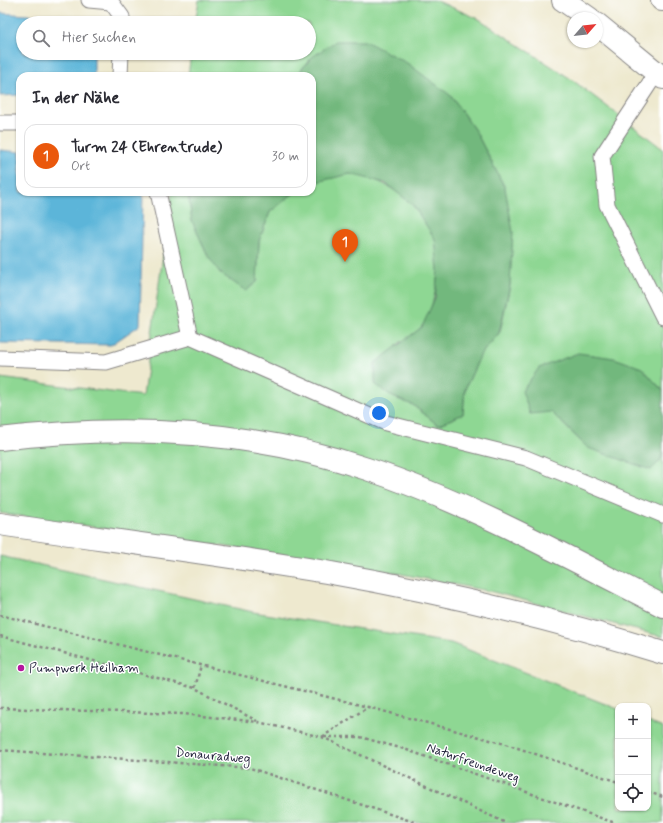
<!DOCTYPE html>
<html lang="de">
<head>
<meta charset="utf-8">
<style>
	body { margin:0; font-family:Mynerve,sans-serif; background:#f7f7f7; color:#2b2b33 }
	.controls { position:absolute; right:12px; bottom:12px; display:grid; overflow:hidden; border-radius:8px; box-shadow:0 1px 3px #0004 }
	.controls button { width:36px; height:36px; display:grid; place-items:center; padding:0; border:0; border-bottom:1px solid #e1e1e2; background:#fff; color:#2b2b33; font:20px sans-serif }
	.compass { position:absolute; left:567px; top:12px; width:36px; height:36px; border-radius:50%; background:#fff; box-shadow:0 1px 3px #0004; rotate:62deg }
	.you { position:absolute; left:379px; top:413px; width:14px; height:14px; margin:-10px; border:3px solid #fff; border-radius:50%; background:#1a73e8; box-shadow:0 0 0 6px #1a73e833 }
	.badge { display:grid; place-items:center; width:26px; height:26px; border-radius:50%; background:#ea580c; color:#fff; font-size:13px; font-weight:700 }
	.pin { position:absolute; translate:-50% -33px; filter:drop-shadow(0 1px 2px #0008) }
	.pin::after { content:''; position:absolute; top:21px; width:14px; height:12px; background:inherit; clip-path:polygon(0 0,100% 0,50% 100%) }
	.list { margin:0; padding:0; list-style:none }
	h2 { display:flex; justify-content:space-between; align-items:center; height:52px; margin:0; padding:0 16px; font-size:17px }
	h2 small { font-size:13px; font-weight:400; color:#7c7c81 }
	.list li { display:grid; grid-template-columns:26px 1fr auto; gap:12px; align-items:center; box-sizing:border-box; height:64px; margin:0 8px 8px; padding:0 8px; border:1px solid #e1e1e2; border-radius:12px }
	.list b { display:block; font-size:15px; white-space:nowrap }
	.list p { margin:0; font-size:13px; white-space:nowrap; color:#7c7c81 }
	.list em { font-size:13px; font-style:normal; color:#7c7c81 }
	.icon { flex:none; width:22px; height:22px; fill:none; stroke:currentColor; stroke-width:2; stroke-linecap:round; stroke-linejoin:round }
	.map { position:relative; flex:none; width:663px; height:823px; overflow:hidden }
	.search { position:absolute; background:#fff; box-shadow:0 1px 3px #0004; left:16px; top:16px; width:300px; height:44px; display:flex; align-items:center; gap:10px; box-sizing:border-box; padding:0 14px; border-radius:22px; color:#7c7c81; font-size:15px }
	.panel { position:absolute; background:#fff; box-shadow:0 1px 3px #0004; left:16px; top:72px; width:300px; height:124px; border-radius:12px }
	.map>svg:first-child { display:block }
</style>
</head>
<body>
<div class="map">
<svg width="663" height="823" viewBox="0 0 663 823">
	<rect width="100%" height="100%" fill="#fff"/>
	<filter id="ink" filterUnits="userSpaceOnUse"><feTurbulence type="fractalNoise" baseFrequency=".025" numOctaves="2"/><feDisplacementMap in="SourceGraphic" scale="8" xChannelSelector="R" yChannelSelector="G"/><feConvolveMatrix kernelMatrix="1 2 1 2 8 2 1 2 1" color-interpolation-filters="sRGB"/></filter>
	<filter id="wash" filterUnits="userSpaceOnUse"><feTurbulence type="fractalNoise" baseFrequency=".012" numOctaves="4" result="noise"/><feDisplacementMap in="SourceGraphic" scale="16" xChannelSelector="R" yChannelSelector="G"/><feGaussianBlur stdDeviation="0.9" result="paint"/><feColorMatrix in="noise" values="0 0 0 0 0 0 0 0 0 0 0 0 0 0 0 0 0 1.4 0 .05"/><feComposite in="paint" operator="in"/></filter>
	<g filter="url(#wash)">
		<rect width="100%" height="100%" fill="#eee9cf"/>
		<!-- green -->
		<g fill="#8ed793" stroke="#587c67">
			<path d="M199 0H435L479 19 571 79 663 149V391L642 368 551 412 588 448 660 461 663 451V637L493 592 376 569 0 513V378L143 396 172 192H188L192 221 257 282 259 241 270 212 295 192H312V183C324 180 339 174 351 174 386 177 421 206 435 238 444 258 435 309 422 326 416 334 404 339 397 345L393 397 413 405 438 425 463 414 465 389 481 354 500 332 510 285 505 188 476 132 450 95 312 57 296 76H188L191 53H309V23H195Z"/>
			<polygon points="0,556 253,612 451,643 618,709 618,808 648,808 648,722 663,728 663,823 0,823"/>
		</g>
		<!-- forest -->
		<g fill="#72b87d" stroke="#4a6d5c">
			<polygon points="336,41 365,41 407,63 450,95 476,132 505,188 513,232 510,285 499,333 481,354 465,389 463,414 438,425 413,405 393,397 375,384 375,363 422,327 435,298 438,270 435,239 413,205 385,183 350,174 312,183 312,76 296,76 312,57"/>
			<polygon points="188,192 295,192 270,212 259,241 257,282 246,291 220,273 208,256 192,221"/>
			<polygon points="578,353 614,358 642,368 663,391 663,451 660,461 651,470 588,448 551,412 530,414 522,391 539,368"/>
		</g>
		<!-- water -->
		<g fill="#5cb5d9" stroke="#3f6c8a">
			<polygon points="0,13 95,20 95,23 23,23 23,53 94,53 94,76 20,76 20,95 0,96"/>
			<polygon points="0,150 20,152 20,192 143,193 140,325 111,345 0,343"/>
		</g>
	</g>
	<g filter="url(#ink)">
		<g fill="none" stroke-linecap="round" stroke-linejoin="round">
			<defs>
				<g id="service">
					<polyline points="89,0 111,2 122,17 122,23"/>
					<polyline points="657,72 602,156 607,205 663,317"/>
					<polyline points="120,76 121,53"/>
					<polyline points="0,123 20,123"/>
					<polyline points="158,192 190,337"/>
					<polyline points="0,358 106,362 190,337 386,423 526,458 663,515"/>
				</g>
				<g id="motorway">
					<polyline points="563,0 589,18"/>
					<polyline points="662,0 663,0"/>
					<polyline points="597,24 663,78"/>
					<path d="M0 439C123 424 249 429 367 469 470 503 567 557 663 606"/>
					<path d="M0 524C109 540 218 554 326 572 440 592 553 619 663 653"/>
				</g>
			</defs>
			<!-- service casing -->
			<use href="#service" stroke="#888685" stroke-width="17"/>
			<!-- motorway casing -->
			<use href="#motorway" stroke="#888685" stroke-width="24"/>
			<!-- path -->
			<g stroke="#888685" stroke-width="2.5" stroke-dasharray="3 3" stroke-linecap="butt">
				<polyline points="0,615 368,707 509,745 618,782"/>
				<polyline points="0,636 195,688 257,721"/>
				<polyline points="195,688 201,665"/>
				<polyline points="0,708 183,714 258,722 322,737 506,823"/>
				<polyline points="322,737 368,707"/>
				<polyline points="324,737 360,737 404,749 615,823"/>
				<polyline points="0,750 250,768 417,823"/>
				<polyline points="648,792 663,797"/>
			</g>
			<!-- service -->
			<use href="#service" stroke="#fff" stroke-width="15"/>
			<!-- motorway -->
			<use href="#motorway" stroke="#fff" stroke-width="22"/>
		</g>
	</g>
	<!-- markers -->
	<circle fill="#b5179e" stroke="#fff" stroke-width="1.5" cx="21" cy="668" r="4"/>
	<g text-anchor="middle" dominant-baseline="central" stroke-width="3" stroke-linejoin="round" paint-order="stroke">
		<!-- poi labels -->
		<g font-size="13" fill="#22223b" stroke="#fff" text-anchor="start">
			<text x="29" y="668">Pumpwerk Heilham</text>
		</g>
		<!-- street labels -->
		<g font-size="13" fill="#22223b" stroke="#fff">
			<text transform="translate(213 756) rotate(5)">Donauradweg</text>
			<text transform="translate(473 763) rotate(19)">Naturfreundeweg</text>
		</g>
	</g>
</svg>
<div class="controls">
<button>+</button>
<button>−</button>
<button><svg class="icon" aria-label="locate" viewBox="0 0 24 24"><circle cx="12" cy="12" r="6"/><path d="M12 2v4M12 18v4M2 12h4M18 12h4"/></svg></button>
</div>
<svg class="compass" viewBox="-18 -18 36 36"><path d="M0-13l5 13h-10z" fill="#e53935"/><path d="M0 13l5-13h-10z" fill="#7c7c81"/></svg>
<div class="you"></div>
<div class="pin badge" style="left:345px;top:262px">1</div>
<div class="search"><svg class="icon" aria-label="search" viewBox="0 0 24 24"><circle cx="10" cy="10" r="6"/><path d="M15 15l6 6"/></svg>Hier suchen</div>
<section class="panel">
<h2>In der Nähe<small></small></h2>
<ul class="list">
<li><span class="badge">1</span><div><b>Turm 24 (Ehrentrude)</b><p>Ort</p></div><em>30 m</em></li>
</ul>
</section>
</div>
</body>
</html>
